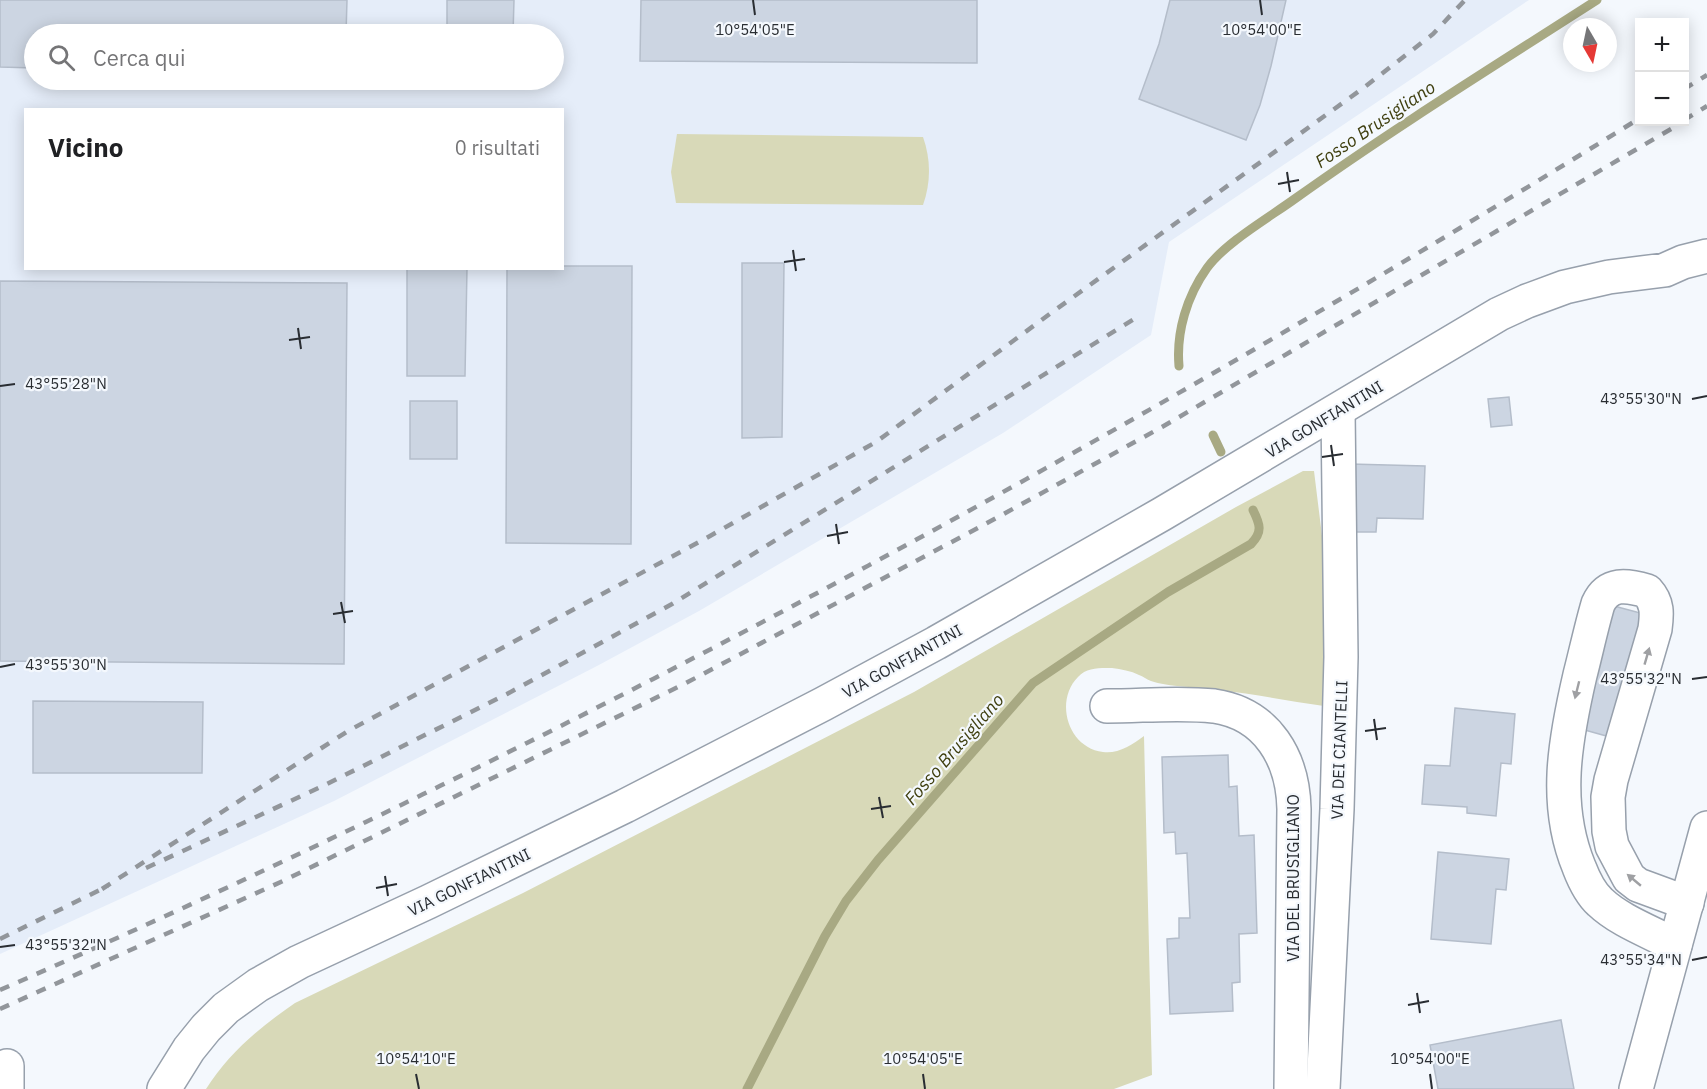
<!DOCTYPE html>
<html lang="it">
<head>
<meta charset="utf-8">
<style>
	body { margin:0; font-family:"IBM Plex Sans",sans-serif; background:#f2f2f2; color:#202124 }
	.controls { position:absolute; right:18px; top:18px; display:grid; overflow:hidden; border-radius:0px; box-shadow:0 3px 15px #0003 }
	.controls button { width:54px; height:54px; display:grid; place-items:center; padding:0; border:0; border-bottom:2px solid #e0e0e0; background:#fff; color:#202124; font:30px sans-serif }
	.compass { position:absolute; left:1563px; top:18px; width:54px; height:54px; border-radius:50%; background:#fff; box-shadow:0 3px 15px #0003; rotate:171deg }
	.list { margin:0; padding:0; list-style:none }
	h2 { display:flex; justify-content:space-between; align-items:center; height:78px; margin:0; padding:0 24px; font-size:26px }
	h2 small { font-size:20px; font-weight:400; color:#757577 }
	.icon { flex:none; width:33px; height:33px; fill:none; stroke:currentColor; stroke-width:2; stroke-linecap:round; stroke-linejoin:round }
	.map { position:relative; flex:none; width:1707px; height:1089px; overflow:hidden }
	.search { position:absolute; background:#fff; box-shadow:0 3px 15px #0003; left:24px; top:24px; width:540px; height:66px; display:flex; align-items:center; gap:15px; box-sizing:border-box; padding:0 21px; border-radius:33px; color:#757577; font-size:22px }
	.panel { position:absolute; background:#fff; box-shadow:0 3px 15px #0003; left:24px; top:108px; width:540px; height:162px; border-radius:0px }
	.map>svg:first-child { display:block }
</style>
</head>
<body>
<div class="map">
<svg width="1707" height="1089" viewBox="0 0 1707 1089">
	<rect width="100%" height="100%" fill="#f4f8fd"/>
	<!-- built -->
	<path fill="#e5edf9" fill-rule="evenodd" d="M0 0H1529L1169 242 1151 335 1003 433 699 611 597 666 334 801 0 954ZM34 34H554V80H34ZM26 110H562V268H26Z"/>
	<!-- green -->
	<g fill="#d8d9b8">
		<path d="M677 134 923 137C931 160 931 182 923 205L676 203 671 172Z"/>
		<path d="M1303 471H1314L1325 560 1329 612 1324 706C1289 701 1254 694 1219 690 1201 687 1167 687 1151 681 1147 680 1143 676 1139 675 1131 671 1121 669 1112 668 1100 668 1087 667 1078 677 1054 701 1068 748 1103 752 1118 754 1132 745 1144 736L1152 1075 1114 1089H206C229 1053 260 1027 295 1003L523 893 914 692 1236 507Z"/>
	</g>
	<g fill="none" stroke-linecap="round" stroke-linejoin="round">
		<!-- stream -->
		<g stroke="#a8a983" stroke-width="9">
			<path d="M1179 366C1176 332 1187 296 1207 268 1226 242 1270 217 1296 198 1394 128 1496 65 1597 0"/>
			<polyline points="1213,435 1221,452"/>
			<path d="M747 1089 825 936 846 901 878 860 1033 683 1168 592 1251 544C1263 532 1260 524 1253 510"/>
		</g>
	</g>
	<!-- building -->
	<g fill="#ccd5e2" stroke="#b4bdca" stroke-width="1.5">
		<polygon points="0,0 347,0 346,34 34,34 34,68 0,67"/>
		<polygon points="447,0 514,0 513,34 447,34"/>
		<polygon points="641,0 977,0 977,63 640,61"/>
		<polygon points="1170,0 1286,0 1271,66 1260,105 1246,140 1139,99 1159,44"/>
		<polygon points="742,263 784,263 782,437 742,438"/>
		<polygon points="562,266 632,266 631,544 506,543 507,268 562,268"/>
		<polygon points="407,268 467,268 465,376 407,376"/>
		<polygon points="0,281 347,283 344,664 0,661"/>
		<polygon points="1509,397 1512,425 1491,427 1488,399"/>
		<rect x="410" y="401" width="47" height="58"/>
		<polygon points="1350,464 1425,466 1423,519 1377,518 1376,532 1348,532"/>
		<polygon points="1614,606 1644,614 1610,737 1581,729"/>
		<polygon points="33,701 203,702 202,773 33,773"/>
		<polygon points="1455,708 1515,714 1511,764 1501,763 1496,816 1467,813 1467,807 1422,804 1425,765 1450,766"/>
		<polygon points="1228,755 1229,787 1237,786 1239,836 1254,835 1257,933 1239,934 1240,982 1232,983 1233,1011 1170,1014 1167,939 1179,938 1179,918 1190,918 1187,853 1176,854 1175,832 1164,833 1162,757"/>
		<polygon points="1438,852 1509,859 1506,890 1496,889 1491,944 1431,939"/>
		<polygon points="1561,1020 1574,1089 1438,1089 1430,1045"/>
	</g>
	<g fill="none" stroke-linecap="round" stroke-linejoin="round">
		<defs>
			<g id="minor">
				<path d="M1107 706C1142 706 1179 702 1214 706 1268 714 1293 759 1294 809L1291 1089"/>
				<path d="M1675 945C1651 932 1620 921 1600 902 1590 893 1584 880 1579 867 1553 804 1565 740 1580 675 1586 652 1591 628 1598 604 1608 582 1627 585 1647 591 1658 603 1657 614 1655 629L1611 780 1608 797 1609 831 1612 846 1629 878 1638 885 1687 903"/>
				<polyline points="7,1066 7,1089"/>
				<polyline points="164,1089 189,1049 206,1028 226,1008 258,985 299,962 428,902 625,806 823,704 936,643 1162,514 1499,314 1527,301 1565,287 1609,277 1665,270 1683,262 1707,256"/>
				<polyline points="1323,1089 1337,809 1341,657 1338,411"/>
			</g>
			<polyline id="major" points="1636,1089 1707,828"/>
		</defs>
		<!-- minor casing -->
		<use href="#minor" stroke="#97a0ac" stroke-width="36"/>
		<!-- major casing -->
		<use href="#major" stroke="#97a0ac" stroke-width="36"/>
		<!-- minor -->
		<use href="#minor" stroke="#fff" stroke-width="33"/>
		<!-- major -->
		<use href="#major" stroke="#fff" stroke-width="33"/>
		<!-- rail -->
		<g stroke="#92969b" stroke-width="4.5" stroke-dasharray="10 10" stroke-linecap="butt">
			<polyline points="1684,89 1707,75"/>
			<polyline points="1684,120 1707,106"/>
			<polyline points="146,868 325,785 507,694 672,604 1139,316"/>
			<polyline points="102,889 348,731 710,536 876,442 1051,313 1362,89 1433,34 1465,0"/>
			<polyline points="0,939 108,886"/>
			<path d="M0 990C391 819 771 625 1142 414 1310 318 1476 220 1640 118"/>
			<polyline points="0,1009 283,881 686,683 978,528 1162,427 1683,122"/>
		</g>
	</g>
	<!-- one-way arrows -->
	<defs><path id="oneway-solid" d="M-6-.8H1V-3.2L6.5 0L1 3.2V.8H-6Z" transform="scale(1.5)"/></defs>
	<g fill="#9fa0a3">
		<use href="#oneway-solid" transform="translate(1647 656) rotate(-74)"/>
		<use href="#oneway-solid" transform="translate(1577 690) rotate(104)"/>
		<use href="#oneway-solid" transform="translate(1634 880) rotate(-140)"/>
	</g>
	<!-- ticks -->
	<path fill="none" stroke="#292d32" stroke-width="2" d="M753 0 755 15M1260 0 1262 15M1287 172 1290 192M1278 184 1299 180M793 250 796 271M784 262 805 259M298 328 301 349M289 340 310 337M0 386 15 384M1692 399 1707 396M1331 445 1334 466M1322 457 1343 454M836 524 839 544M827 536 848 532M341 602 345 623M333 614 353 611M0 667 15 664M1692 679 1707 677M1374 719 1377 740M1365 731 1386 728M879 797 883 818M871 809 891 806M385 876 388 896M376 888 397 884M0 947 15 945M1692 960 1707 957M1417 993 1420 1013M1408 1005 1429 1001M416 1074 419 1089M923 1074 925 1089M1430 1074 1432 1089"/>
	<g text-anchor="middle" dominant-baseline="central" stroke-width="4.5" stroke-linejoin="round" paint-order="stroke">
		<!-- street labels -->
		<g font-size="16" fill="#292d32" stroke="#f4f8fd">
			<text transform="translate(1324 419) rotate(-31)">VIA GONFIANTINI</text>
			<text transform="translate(902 661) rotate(-29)">VIA GONFIANTINI</text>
			<text transform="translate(1339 750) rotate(-88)">VIA DEI CIANTELLI</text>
			<text transform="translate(1293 878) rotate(-90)">VIA DEL BRUSIGLIANO</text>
			<text transform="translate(469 882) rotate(-26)">VIA GONFIANTINI</text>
		</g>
		<!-- water labels -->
		<g font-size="18" font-style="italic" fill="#3f3f0f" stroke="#f4f8fd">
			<text transform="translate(1375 124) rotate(-34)">Fosso Brusigliano</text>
			<text transform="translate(954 749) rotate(-49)">Fosso Brusigliano</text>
		</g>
	</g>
	<g font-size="15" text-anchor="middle" fill="#292d32" stroke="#f4f8fd" stroke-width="4.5" stroke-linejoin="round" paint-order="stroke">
		<text x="755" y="35">10°54'05"E</text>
		<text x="1262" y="35">10°54'00"E</text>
		<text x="66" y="389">43°55'28"N</text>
		<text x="1641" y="404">43°55'30"N</text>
		<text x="66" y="670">43°55'30"N</text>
		<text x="1641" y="684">43°55'32"N</text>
		<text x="66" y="950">43°55'32"N</text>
		<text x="1641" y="965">43°55'34"N</text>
		<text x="416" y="1064">10°54'10"E</text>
		<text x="923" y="1064">10°54'05"E</text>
		<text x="1430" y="1064">10°54'00"E</text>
	</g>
</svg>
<div class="controls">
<button>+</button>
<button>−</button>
</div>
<svg class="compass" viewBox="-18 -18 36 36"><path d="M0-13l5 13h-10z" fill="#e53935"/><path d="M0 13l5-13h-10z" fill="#757577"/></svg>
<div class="search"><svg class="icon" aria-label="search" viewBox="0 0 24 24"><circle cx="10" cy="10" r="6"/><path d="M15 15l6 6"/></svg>Cerca qui</div>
<section class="panel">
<h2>Vicino<small>0 risultati</small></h2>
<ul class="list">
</ul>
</section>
</div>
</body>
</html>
